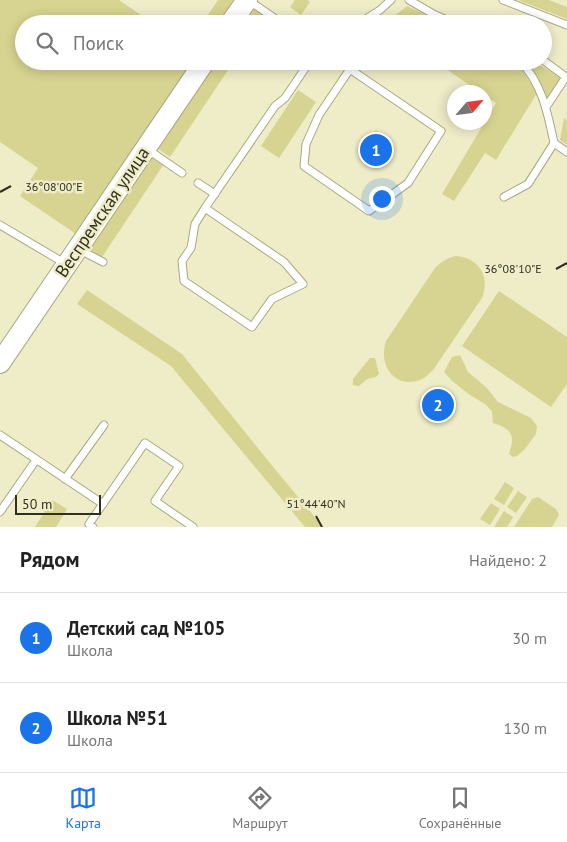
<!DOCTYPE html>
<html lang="ru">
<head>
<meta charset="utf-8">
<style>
	body { margin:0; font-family:"PT Sans",sans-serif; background:#f6f6f6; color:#222 }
	.compass { position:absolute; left:447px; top:85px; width:45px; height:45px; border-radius:50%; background:#fff; box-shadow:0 2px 12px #0003; rotate:62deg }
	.scale { position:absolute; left:15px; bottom:12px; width:86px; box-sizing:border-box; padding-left:5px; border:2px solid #302f20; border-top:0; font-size:14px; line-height:18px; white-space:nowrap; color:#302f20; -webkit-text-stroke:4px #efedc8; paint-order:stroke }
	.you { position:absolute; left:381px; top:198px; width:18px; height:18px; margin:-12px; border:4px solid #fff; border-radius:50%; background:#1a73e8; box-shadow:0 0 0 8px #1a73e833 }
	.badge { display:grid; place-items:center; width:32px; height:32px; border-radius:50%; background:#1a73e8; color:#fff; font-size:16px; font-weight:700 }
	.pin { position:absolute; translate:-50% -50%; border:2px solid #fff; box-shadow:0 1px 5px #0006 }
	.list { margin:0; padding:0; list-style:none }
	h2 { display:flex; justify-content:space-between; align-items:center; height:65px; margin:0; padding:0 20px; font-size:21px }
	h2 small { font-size:16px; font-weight:400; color:#767676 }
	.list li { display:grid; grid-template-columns:32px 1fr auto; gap:15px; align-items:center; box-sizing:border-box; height:90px; padding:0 20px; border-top:1px solid #e0e0e0 }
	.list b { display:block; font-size:19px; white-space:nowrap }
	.list p { margin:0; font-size:16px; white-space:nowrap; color:#767676 }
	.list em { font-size:16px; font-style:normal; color:#767676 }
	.icon { flex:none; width:28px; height:28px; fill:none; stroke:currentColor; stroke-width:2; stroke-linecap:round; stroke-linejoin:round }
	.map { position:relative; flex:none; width:567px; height:527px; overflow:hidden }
	.search { position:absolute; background:#fff; box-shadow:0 2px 12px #0003; left:15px; right:15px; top:15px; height:55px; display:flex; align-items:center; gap:12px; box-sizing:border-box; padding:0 18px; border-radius:28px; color:#767676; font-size:19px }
	.sheet { height:245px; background:#fff }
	nav { display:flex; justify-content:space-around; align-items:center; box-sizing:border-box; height:70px; border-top:1px solid #e0e0e0; background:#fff; font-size:14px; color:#767676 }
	nav a { display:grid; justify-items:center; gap:2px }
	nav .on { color:#1a73e8 }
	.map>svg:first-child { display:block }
</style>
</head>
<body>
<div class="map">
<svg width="567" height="527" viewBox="0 0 567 527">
	<rect width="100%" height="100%" fill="#efedc8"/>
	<!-- green -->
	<g fill="#d7d390">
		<polygon points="0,0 119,0 154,24 24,24 24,61 197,61 79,236 20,196 38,168 0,142"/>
		<polygon points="218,0 241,0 224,24 202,24"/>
		<polygon points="295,0 307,0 310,2 301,15 290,7"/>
		<polygon points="518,0 549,0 567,7 567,19"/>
		<polygon points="407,6 446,24 384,24"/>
		<polygon points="251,7 265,16 260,24 239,24"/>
		<polygon points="213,61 234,61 170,157 154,146"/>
		<polygon points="434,61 514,61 519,65 537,93 496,160 485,153 454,201 442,194 496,103 485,96 484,92 480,92"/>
		<polygon points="523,61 532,61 561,77 547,100 536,78"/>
		<polygon points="298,90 316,102 279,158 261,146"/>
		<polygon points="564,118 567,121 567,145 560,140"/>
		<polygon points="147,154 164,164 102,257 84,248"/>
		<path d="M456 256C480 258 490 277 482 298L433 370C429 374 425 378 420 380 394 389 378 365 386 341L435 268C442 261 447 258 456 256Z"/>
		<polygon points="87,290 182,354 274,468 323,527 305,527 171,366 77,304"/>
		<polygon points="499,291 567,337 567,384 551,407 462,346"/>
		<path d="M460 355 468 372 486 387 498 402 531 418 537 426 536 434 525 449 517 456 513 457 509 454C510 450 513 442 512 438 511 429 500 425 493 423L492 411 485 404 470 395 452 381 444 372 452 357Z"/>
		<polygon points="370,358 375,358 379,374 376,377 367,379 359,386 353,385 353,379"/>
		<polygon points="505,482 514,488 504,505 494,499"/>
		<polygon points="518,491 527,497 516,513 507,507"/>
		<polygon points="538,497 556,509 559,515 552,527 514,527 532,499"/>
		<polygon points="52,500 67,509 56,527 35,527"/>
		<polygon points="491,503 500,509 490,525 480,519"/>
		<polygon points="504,511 513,517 507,527 494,527"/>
	</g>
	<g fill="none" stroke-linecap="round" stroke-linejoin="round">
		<defs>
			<g id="lane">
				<polyline points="248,0 283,24"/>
				<polyline points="409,0 435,15 456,24"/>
				<polyline points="503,0 567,25"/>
				<polyline points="358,24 380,10 391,0"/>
				<polyline points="543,60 566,77 546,107"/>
				<polyline points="338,61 441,131 408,183 369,211 304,166 306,144 319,115 350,69"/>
				<path d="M520 61C542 83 548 114 554 143L567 152"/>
				<polyline points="147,149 182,173"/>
				<polyline points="198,183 215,194"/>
				<polyline points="504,197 528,184 554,143"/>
				<polyline points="205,208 284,262 303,284 272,299 252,327 184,281 182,261 191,248 195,224 205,208 275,106 285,98 310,61"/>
				<polyline points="0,225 66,264"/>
				<polyline points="80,250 103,262"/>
				<polyline points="0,435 103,504"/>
				<polyline points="65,479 104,425"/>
				<polyline points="0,512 36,460"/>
				<polyline points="93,527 89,524 145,443 179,466 155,501 193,527"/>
			</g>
			<g id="secondary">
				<polyline points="230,24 247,0"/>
				<polyline points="0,363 205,61"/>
			</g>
		</defs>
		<!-- lane casing -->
		<use href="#lane" stroke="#aaa884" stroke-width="9"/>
		<!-- secondary casing -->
		<use href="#secondary" stroke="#aaa884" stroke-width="22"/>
		<!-- lane -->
		<use href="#lane" stroke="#fff" stroke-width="7"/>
		<!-- secondary -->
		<use href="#secondary" stroke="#fff" stroke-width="20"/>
	</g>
	<!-- ticks -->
	<path fill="none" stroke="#302f20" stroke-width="2" d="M0 192 11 186M556 269 567 263M316 516 322 527"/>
	<g text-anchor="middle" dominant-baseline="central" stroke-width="5" stroke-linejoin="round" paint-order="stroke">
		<!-- street labels -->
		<g font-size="18" fill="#302f20" stroke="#efedc8">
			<text transform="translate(102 212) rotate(-56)">Веспремская улица</text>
		</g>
	</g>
	<g font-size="12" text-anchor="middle" fill="#302f20" stroke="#efedc8" stroke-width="5" stroke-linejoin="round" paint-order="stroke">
		<text x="54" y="191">36°08'00"E</text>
		<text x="513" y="273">36°08'10"E</text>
		<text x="316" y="508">51°44'40"N</text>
	</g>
</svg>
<svg class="compass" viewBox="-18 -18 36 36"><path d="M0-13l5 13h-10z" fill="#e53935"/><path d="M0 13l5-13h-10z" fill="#767676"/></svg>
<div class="scale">50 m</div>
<div class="you"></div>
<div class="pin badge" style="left:376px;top:150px">1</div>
<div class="pin badge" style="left:438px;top:405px">2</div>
<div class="search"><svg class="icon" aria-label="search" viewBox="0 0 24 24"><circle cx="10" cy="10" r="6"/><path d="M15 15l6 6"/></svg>Поиск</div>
</div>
<section class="sheet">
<h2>Рядом<small>Найдено: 2</small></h2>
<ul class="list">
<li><span class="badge">1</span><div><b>Детский сад №105</b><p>Школа</p></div><em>30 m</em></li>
<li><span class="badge">2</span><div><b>Школа №51</b><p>Школа</p></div><em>130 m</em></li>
</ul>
</section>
<nav>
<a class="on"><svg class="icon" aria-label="map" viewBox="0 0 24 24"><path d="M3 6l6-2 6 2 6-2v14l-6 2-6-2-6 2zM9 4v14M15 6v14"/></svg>Карта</a>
<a><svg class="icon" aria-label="directions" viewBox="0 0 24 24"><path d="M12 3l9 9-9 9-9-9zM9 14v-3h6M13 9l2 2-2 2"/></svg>Маршрут</a>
<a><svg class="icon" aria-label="saved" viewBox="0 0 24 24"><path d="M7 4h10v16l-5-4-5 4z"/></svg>Сохранённые</a>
</nav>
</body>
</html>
